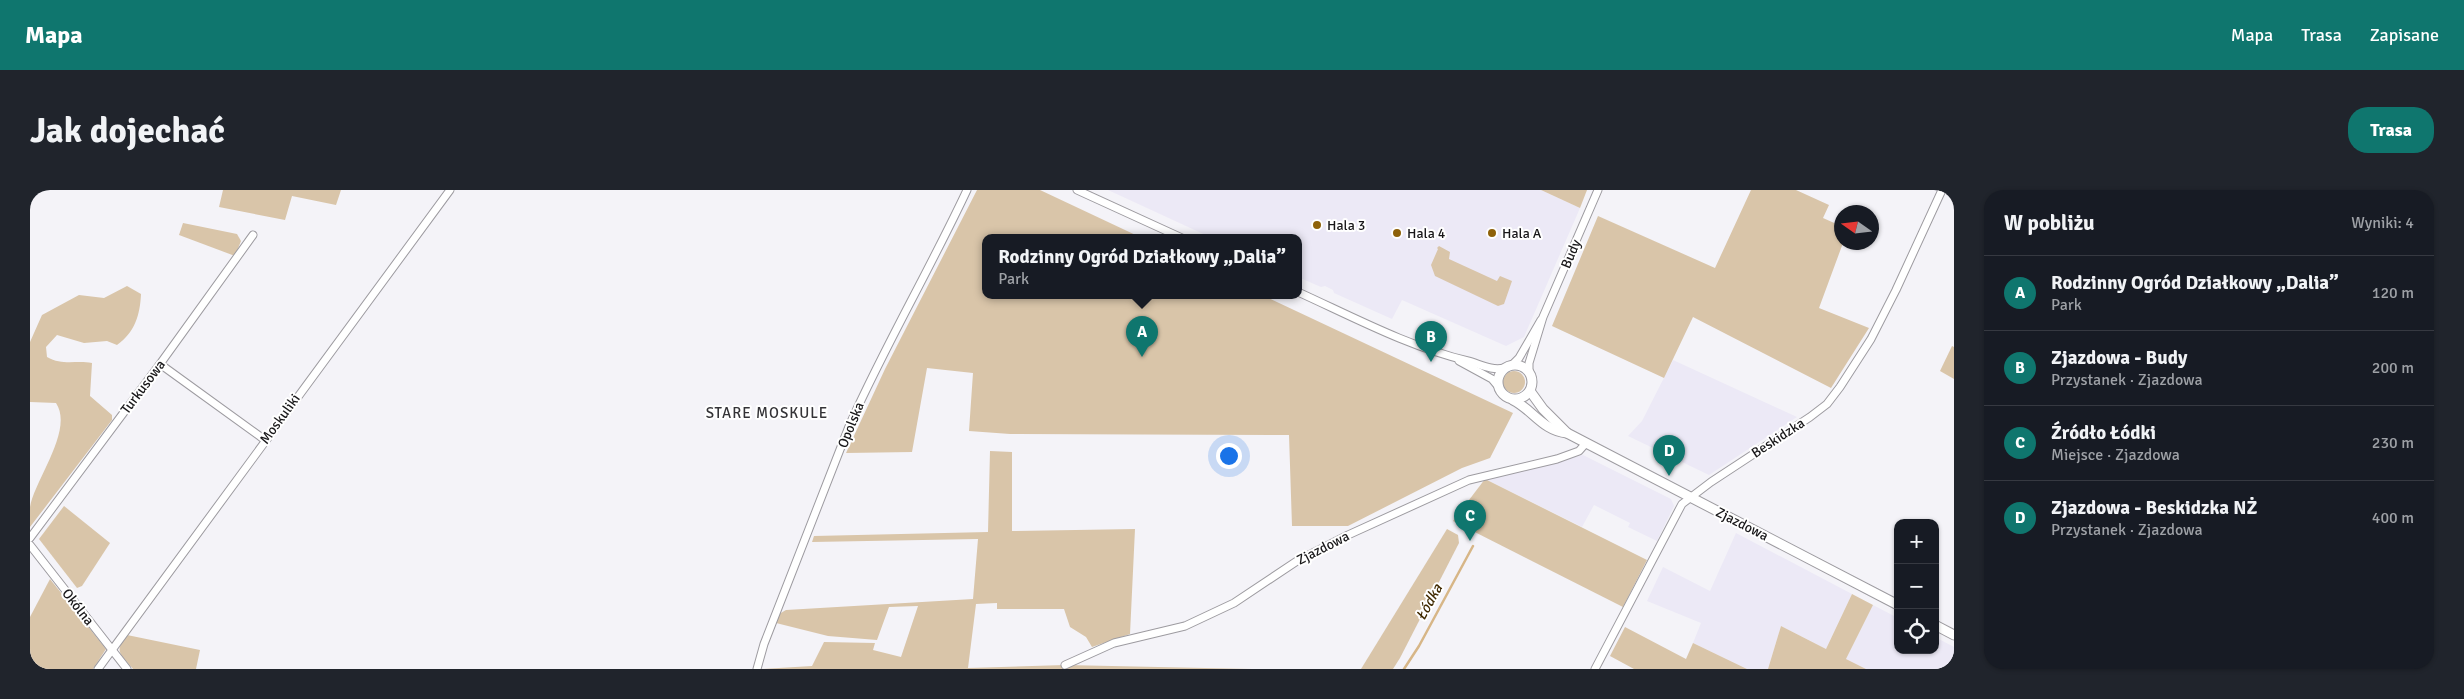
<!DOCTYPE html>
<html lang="pl">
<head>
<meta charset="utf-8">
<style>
	body { margin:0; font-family:Signika,sans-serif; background:#20242c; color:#f1f3f6 }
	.controls { position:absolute; right:15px; bottom:15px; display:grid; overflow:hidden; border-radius:10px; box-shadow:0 1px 4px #0004 }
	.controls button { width:45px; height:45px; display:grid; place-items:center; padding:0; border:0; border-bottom:1px solid #363941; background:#171b24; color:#f1f3f6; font:25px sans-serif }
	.compass { position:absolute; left:1804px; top:15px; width:45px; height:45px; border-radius:50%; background:#171b24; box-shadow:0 1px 4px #0004; rotate:284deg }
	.you { position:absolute; left:1198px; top:265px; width:18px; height:18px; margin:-12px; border:4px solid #fff; border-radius:50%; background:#1a73e8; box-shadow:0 0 0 8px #1a73e833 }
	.badge { display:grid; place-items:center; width:32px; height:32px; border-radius:50%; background:#0f766e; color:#fff; font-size:16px; font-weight:700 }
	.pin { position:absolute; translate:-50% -41px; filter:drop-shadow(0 1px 2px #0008) }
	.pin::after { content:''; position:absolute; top:26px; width:18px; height:15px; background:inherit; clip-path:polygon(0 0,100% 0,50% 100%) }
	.popup { position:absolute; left:952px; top:44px; width:320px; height:65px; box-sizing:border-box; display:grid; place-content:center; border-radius:10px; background:#171b24; filter:drop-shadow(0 1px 4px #0005); font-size:16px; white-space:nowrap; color:#9ea1a6 }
	.popup b { font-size:19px; color:#f1f3f6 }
	.popup::after { content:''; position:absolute; left:50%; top:100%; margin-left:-10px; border:10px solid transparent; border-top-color:#171b24 }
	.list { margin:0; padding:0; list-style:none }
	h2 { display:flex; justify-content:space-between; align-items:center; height:65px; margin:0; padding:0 20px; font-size:21px }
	h2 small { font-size:16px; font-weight:400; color:#9ea1a6 }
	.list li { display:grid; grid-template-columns:32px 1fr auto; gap:15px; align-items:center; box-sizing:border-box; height:75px; padding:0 20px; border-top:1px solid #363941 }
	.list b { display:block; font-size:19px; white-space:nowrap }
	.list p { margin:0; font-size:16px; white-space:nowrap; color:#9ea1a6 }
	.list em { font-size:16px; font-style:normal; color:#9ea1a6 }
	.icon { flex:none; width:28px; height:28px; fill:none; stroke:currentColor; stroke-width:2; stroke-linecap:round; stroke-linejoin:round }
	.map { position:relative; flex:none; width:1924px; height:479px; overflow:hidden; border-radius:20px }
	header { display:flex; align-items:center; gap:30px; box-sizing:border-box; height:70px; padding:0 25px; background:#0f766e; color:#fff }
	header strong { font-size:24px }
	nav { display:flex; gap:28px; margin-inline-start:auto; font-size:18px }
	.intro { display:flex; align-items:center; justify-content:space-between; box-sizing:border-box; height:120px; padding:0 30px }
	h1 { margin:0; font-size:35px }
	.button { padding:12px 22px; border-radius:20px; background:#0f766e; color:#fff; font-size:18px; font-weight:700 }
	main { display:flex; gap:30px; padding:0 30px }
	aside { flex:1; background:#171b24; border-radius:20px; box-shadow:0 1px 4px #0004 }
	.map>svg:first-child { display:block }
</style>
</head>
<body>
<header>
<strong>Mapa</strong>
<nav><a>Mapa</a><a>Trasa</a><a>Zapisane</a></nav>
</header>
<div class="intro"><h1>Jak dojechać</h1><a class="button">Trasa</a></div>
<main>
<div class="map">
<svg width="1924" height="479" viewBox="0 0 1924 479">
	<rect width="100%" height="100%" fill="#f4f3f8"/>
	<!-- built -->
	<g fill="#ece9f6">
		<polygon points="1078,0 1511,0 1550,18 1494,147 1476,156 1372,110 1362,129 1304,103 1303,100 1295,96 1291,97 1268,87 1268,48 1182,48"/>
		<polygon points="1643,170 1767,227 1679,285 1598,246 1612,231"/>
		<polygon points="1553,265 1641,309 1644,316 1627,351 1598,337 1600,333 1564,315 1552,337 1455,289"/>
		<polygon points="1706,343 1822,404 1796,459 1751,436 1738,479 1717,479 1663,453 1671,433 1617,411 1633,377 1680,401"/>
		<polygon points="1843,415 1868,428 1868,460 1905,460 1905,447 1924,457 1924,479 1836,479 1816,469"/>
	</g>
	<!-- green -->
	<g fill="#d9c5a9">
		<polygon points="193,0 311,0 306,15 262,6 255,30 189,17"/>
		<polygon points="947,0 1010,0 1112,48 956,48 956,106 1234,106 1483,223 1460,268 1432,278 1318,336 1262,336 1259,245 980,244 939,241 943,183 897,178 882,262 816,263 855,179"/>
		<polygon points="1511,0 1557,0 1550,18"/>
		<polygon points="1721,0 1766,0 1799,15 1793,28 1811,36 1812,52 1813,53 1789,118 1839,138 1801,198 1663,127 1634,188 1522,136 1568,26 1685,78"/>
		<polygon points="153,33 207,44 211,51 205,66 149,45"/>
		<polygon points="1409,56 1420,62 1419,69 1467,91 1470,86 1482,91 1474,114 1468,116 1405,86 1401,75 1408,59 1407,58"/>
		<path d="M97 96 111 104C110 125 105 142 87 155L77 151 54 153 27 145 16 157 17 167C33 176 46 170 62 173L60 206 82 225V230L0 337C0 331 0 323 0 317 5 289 44 240 26 213L0 212V152L12 125 49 105 74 108Z"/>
		<polygon points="1922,156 1924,157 1924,189 1910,181"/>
		<circle cx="1484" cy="192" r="11"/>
		<polygon points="960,261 982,262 982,341 1105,339 1100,444 1062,457 1056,447 1040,437 1034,419 967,419 967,413 946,414 938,478 1035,475 1222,479 730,479 782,476 794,452 845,453 843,460 871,467 888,416 859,417 847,450 798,446 746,433 749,424 756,420 943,409 948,349 782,352 784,346 958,342"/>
		<polygon points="1455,289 1617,370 1593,417 1423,331"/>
		<polygon points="34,316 80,353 52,396 47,398 9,349"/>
		<polygon points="1417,339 1428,345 1429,353 1370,468 1363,479 1331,479"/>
		<polygon points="20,389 76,459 63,479 0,479 0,427"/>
		<polygon points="1822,404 1843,415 1816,469 1836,479 1738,479 1751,436 1796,459"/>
		<polygon points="1595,437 1656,469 1663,453 1717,479 1604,479 1580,466"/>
		<path d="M97 445 170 460 166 479H103C91 464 83 462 97 445Z"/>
	</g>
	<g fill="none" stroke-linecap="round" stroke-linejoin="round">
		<!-- stream -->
		<polyline stroke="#d7b687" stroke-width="2.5" points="1374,479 1389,456 1443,356"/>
		<defs>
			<g id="minor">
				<polyline points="1047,0 1152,48"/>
				<path d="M1268 102C1323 127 1379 157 1438 171 1450 174 1461 181 1474 178"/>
				<polyline points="1429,171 1462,189 1467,195"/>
				<polyline points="130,174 235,250"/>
				<polyline points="1482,175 1489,168 1511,130"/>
				<polyline points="1499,182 1499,173 1513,127 1568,0"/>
				<polyline points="0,348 130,174 223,45"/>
				<polyline points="0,355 97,479"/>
				<polyline points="1035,475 1084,453 1155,436 1204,413 1267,371 1318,345 1439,290 1527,269 1549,261 1556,253"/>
				<polyline points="68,479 420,0"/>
				<path d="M727 479 734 454 820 234C856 154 900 79 937 0"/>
				<polyline points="1565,479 1652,314 1681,292 1780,227 1797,214 1810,197 1841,149 1866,100 1912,0"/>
			</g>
			<g id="tertiary">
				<circle cx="1485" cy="192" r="17"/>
				<polyline points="1500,201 1513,219 1537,243"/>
				<path d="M1483 210C1503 220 1513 241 1537 243L1868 415"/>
				<polyline points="1905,435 1924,445"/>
			</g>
		</defs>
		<!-- minor casing -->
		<use href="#minor" stroke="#9d9ba0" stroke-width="9"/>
		<!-- tertiary casing -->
		<use href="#tertiary" stroke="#9d9ba0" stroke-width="11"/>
		<!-- minor -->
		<use href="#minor" stroke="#fff" stroke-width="7"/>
		<!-- tertiary -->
		<use href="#tertiary" stroke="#fff" stroke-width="9"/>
	</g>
	<!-- markers -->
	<g fill="#8e6109" stroke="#fff" stroke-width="2">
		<circle cx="1287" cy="35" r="5"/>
		<circle cx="1367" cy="43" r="5"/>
		<circle cx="1462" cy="43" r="5"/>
	</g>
	<g text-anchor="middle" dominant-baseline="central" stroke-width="4" stroke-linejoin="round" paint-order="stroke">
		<!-- poi labels -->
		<g font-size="14" fill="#181719" stroke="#fff" text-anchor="start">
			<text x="1297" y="35">Hala 3</text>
			<text x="1377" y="43">Hala 4</text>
			<text x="1472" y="43">Hala A</text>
		</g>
		<!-- street labels -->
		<g font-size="14" fill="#181719" stroke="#fff">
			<text transform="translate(1541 64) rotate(-67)">Budy</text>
			<text transform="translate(113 197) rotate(-53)">Turkusowa</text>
			<text transform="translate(250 229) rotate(-54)">Moskuliki</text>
			<text transform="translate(821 235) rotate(-68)">Opolska</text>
			<text transform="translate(1748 248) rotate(-33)">Beskidzka</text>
			<text transform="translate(1712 334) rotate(27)">Zjazdowa</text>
			<text transform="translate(1293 358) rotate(-27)">Zjazdowa</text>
			<text transform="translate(48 417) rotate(52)">Okólna</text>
		</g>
		<!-- neighbourhood labels -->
		<g font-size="15" letter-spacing="1" fill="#343337" stroke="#fff">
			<text x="737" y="223">STARE MOSKULE</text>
		</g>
		<!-- water labels -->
		<g font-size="15" font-style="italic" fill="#402a02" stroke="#fff">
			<text transform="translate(1399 412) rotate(-61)">Łódka</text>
		</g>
	</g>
</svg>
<div class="controls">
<button>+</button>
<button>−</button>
<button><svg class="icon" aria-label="locate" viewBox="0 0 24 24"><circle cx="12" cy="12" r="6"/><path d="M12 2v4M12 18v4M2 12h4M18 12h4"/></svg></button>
</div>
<svg class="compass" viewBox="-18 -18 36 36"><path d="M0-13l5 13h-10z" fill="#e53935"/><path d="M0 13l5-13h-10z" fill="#9ea1a6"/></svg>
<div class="you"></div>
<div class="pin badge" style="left:1112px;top:167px">A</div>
<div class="popup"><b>Rodzinny Ogród Działkowy „Dalia”</b>Park</div>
<div class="pin badge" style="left:1401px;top:172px">B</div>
<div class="pin badge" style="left:1440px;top:351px">C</div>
<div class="pin badge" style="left:1639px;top:286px">D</div>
</div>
<aside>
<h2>W pobliżu<small>Wyniki: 4</small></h2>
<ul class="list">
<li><span class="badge">A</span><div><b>Rodzinny Ogród Działkowy „Dalia”</b><p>Park</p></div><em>120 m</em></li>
<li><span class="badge">B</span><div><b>Zjazdowa - Budy</b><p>Przystanek · Zjazdowa</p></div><em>200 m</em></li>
<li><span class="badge">C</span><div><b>Źródło Łódki</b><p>Miejsce · Zjazdowa</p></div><em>230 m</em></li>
<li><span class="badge">D</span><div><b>Zjazdowa - Beskidzka NŻ</b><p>Przystanek · Zjazdowa</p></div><em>400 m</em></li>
</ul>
</aside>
</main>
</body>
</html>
